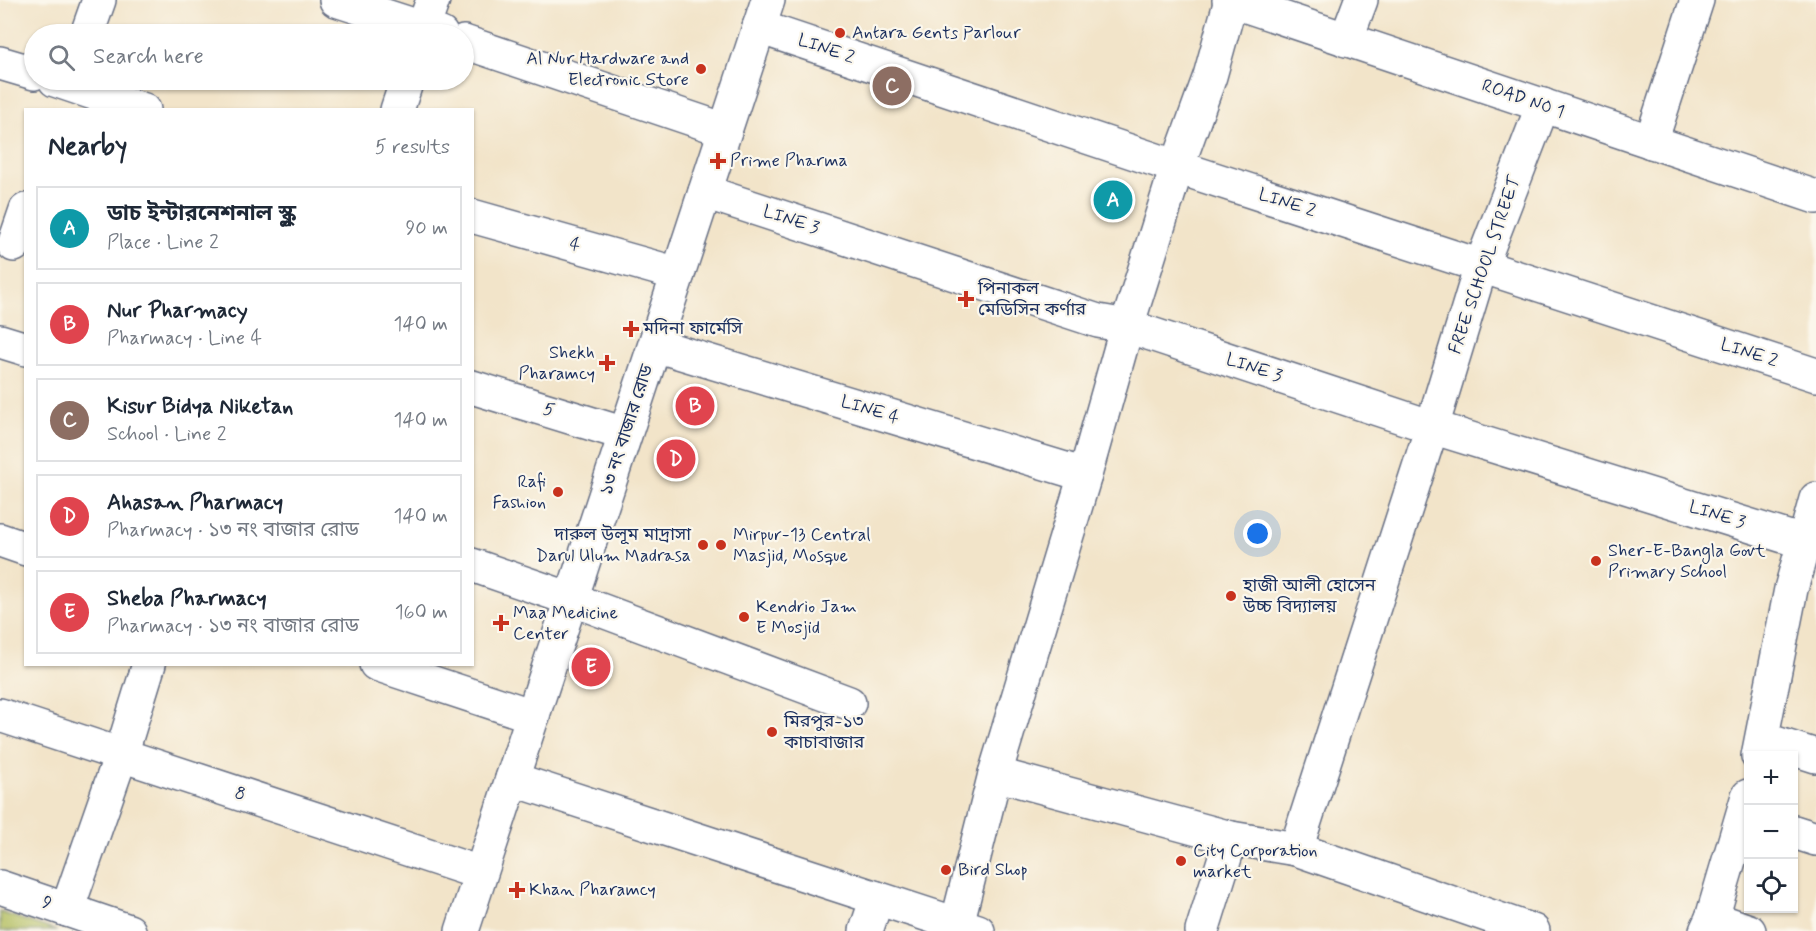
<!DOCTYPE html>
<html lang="en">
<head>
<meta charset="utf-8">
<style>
	body { margin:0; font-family:Mynerve,"Noto Sans Bengali",sans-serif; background:#f2f2f3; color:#1f2937 }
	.controls { position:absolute; right:18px; bottom:18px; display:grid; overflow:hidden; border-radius:0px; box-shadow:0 2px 4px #0004 }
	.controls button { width:54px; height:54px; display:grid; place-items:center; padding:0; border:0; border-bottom:2px solid #e0e1e3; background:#fff; color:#1f2937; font:30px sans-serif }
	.you { position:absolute; left:1258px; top:534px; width:21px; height:21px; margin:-15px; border:4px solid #fff; border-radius:50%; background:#1a73e8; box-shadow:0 0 0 9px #1a73e833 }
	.badge { display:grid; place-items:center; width:39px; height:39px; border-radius:50%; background:#d93025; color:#fff; font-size:20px; font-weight:700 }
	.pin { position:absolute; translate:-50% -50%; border:3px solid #fff; box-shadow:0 2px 6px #0006 }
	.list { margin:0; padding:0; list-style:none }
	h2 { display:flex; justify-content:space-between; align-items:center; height:78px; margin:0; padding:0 24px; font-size:26px }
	h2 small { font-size:20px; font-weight:400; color:#747a83 }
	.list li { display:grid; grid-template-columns:39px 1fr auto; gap:18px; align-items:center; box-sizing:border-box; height:84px; margin:0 12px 12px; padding:0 12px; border:2px solid #e0e1e3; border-radius:0px }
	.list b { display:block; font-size:22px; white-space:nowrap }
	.list p { margin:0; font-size:20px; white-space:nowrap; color:#747a83 }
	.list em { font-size:20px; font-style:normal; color:#747a83 }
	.icon { flex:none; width:33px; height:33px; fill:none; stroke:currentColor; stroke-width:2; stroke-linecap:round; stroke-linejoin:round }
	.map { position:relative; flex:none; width:1816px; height:931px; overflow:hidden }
	.search { position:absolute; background:#fff; box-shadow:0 2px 4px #0004; left:24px; top:24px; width:450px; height:66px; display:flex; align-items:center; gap:15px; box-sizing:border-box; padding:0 21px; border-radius:33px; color:#747a83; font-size:22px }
	.panel { position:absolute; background:#fff; box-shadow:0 2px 4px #0004; left:24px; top:108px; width:450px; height:558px; border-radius:0px }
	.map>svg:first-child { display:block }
</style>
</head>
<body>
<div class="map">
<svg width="1816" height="931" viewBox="0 0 1816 931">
	<rect width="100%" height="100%" fill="#fbf7ec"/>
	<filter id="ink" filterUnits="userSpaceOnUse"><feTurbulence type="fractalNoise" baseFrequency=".0167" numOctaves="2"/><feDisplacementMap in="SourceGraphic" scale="12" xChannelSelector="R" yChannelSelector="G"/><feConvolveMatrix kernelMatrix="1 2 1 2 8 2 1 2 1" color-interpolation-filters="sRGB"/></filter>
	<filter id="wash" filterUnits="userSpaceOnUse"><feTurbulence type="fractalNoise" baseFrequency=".008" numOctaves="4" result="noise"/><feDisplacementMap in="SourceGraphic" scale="24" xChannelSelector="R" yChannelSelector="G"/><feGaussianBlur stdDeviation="1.35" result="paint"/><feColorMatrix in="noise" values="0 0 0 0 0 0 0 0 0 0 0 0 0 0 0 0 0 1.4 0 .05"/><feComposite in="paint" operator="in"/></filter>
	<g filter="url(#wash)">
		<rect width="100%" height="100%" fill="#f2e4c9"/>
		<!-- green -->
		<polygon fill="#b2be60" stroke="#66765f" stroke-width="1.5" points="0,912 57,931 0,931"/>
	</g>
	<g filter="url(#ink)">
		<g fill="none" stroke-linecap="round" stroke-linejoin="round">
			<defs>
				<g id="minor">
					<polyline points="336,0 441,34"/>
					<polyline points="1229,0 1816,197"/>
					<polyline points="759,27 1177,167 1816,375"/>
					<polyline points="87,34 99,0"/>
					<polyline points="421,34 433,0"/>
					<polyline points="1346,40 1361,0"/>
					<polyline points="464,42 725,130"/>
					<polyline points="0,63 34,73"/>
					<polyline points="55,80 144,110"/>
					<polyline points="397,110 407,80"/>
					<polyline points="1651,142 1697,0"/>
					<polyline points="705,192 1098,321 1127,326 1432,427 1803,542"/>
					<polyline points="472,216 678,274"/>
					<polyline points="14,245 26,210"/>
					<polyline points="0,341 26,349"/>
					<polyline points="655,345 1085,475"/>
					<polyline points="472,387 625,434"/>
					<polyline points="0,540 26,549"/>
					<polyline points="472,565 571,599 849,703"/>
					<polyline points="376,664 533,716"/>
					<polyline points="0,715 480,873"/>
					<polyline points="1763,739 1816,756"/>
					<polyline points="1758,756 1791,589 1816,499"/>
					<polyline points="995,774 1231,838 1296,849 1432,427 1481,266 1543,105"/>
					<polyline points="512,779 978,931"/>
					<polyline points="1794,832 1816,839"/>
					<polyline points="1296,849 1533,931"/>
					<polyline points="0,887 129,931"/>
					<polyline points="67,910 121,755 149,664"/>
					<polyline points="1712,918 1749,931"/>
					<polyline points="957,924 995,774 1085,475 1127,326 1177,167 1210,76 1231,0"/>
					<polyline points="462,931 768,0"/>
					<polyline points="866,931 877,898"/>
					<polyline points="1202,931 1231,838"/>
					<polyline points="1706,931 1712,918 1748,796"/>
				</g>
			</defs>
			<!-- minor casing -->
			<use href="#minor" stroke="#666e83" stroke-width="36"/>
			<!-- minor -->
			<use href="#minor" stroke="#fff" stroke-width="33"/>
		</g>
	</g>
	<!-- markers -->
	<g fill="#c8321e" stroke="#fbf7ec" stroke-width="2">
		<circle cx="840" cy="33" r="6"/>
		<circle cx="701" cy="69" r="6"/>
		<path d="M715 152h6v6h6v6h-6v6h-6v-6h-6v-6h6z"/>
		<path d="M963 290h6v6h6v6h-6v6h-6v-6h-6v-6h6z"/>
		<path d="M628 320h6v6h6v6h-6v6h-6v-6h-6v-6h6z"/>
		<path d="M604 354h6v6h6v6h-6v6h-6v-6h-6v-6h6z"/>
		<circle cx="558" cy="492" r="6"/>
		<circle cx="703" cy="545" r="6"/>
		<circle cx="721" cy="545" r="6"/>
		<circle cx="1596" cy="561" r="6"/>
		<circle cx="1231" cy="596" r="6"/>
		<circle cx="744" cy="617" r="6"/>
		<path d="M498 614h6v6h6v6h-6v6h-6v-6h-6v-6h6z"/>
		<circle cx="772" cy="732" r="6"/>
		<circle cx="1181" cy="861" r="6"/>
		<circle cx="946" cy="870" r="6"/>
		<path d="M514 881h6v6h6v6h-6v6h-6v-6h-6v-6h6z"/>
	</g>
	<g text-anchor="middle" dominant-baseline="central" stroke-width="4.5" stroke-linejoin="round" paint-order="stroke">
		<!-- poi labels -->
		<g font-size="18" fill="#1b2f5e" stroke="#fbf7ec" text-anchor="start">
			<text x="852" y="33">Antara Gents Parlour</text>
			<text x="689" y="59" text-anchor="end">Al Nur Hardware and<tspan x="689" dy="21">Electronic Store</tspan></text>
			<text x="730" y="161">Prime Pharma</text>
			<text x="978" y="289">পিনাকল<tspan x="978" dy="21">মেডিসিন কর্ণার</tspan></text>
			<text x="643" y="329">মদিনা ফার্মেসি</text>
			<text x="595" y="353" text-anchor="end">Shekh<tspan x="595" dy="21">Pharamcy</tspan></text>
			<text x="546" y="482" text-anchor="end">Rafi<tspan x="546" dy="21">Fashion</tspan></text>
			<text x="691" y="535" text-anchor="end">দারুল উলূম মাদ্রাসা<tspan x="691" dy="21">Darul Ulum Madrasa</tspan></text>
			<text x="733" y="535">Mirpur-13 Central<tspan x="733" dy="21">Masjid, Mosque</tspan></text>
			<text x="1608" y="551">Sher-E-Bangla Govt<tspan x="1608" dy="21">Primary School</tspan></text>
			<text x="1243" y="586">হাজী আলী হোসেন<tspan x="1243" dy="21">উচ্চ বিদ্যালয়</tspan></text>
			<text x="756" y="607">Kendrio Jam<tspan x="756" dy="21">E Mosjid</tspan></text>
			<text x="513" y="613">Maa Medicine<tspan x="513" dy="21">Center</tspan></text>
			<text x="784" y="722">মিরপুর-১৩<tspan x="784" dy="21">কাচাবাজার</tspan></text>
			<text x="1193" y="851">City Corporation<tspan x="1193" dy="21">market</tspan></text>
			<text x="958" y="870">Bird Shop</text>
			<text x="529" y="890">Khan Pharamcy</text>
		</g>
		<!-- street labels -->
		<g font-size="18" fill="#1b2f5e" stroke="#fbf7ec">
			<text transform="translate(826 49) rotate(19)">LINE 2</text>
			<text transform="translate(1523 99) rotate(19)">ROAD NO 1</text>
			<text transform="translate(1287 203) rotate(18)">LINE 2</text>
			<text transform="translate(791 220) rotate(18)">LINE 3</text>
			<text transform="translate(575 245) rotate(16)">4</text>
			<text transform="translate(1485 265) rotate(-71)">FREE SCHOOL STREET</text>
			<text transform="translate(1749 353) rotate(18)">LINE 2</text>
			<text transform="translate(1254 368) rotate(18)">LINE 3</text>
			<text transform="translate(549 410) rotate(17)">5</text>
			<text transform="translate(870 410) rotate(17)">LINE 4</text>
			<text transform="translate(627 430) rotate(-72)">১৩ নং বাজার রোড</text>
			<text transform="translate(1717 515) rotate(17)">LINE 3</text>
			<text transform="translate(240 794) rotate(18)">8</text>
			<text transform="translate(47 903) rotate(18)">9</text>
		</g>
	</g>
</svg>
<div class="controls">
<button>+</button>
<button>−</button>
<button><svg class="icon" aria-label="locate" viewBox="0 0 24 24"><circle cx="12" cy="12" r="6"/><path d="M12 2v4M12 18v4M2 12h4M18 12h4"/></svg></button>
</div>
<div class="you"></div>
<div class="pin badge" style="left:1113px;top:200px;background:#0f9aa8">A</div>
<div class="pin badge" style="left:695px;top:406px;background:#e0444e">B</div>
<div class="pin badge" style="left:892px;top:86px;background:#8d6e63">C</div>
<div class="pin badge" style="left:676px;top:459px;background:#e0444e">D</div>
<div class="pin badge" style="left:591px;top:667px;background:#e0444e">E</div>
<div class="search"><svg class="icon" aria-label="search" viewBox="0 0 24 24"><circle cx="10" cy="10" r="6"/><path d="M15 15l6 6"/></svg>Search here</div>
<section class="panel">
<h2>Nearby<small>5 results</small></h2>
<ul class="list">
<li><span class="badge" style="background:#0f9aa8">A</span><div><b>ডাচ ইন্টারনেশনাল স্কুল</b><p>Place · Line 2</p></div><em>90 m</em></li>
<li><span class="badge" style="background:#e0444e">B</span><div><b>Nur Pharmacy</b><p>Pharmacy · Line 4</p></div><em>140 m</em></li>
<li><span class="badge" style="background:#8d6e63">C</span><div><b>Kisur Bidya Niketan</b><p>School · Line 2</p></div><em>140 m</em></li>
<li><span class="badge" style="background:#e0444e">D</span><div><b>Ahasan Pharmacy</b><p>Pharmacy · ১৩ নং বাজার রোড</p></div><em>140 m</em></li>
<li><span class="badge" style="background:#e0444e">E</span><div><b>Sheba Pharmacy</b><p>Pharmacy · ১৩ নং বাজার রোড</p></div><em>160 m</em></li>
</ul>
</section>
</div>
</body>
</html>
